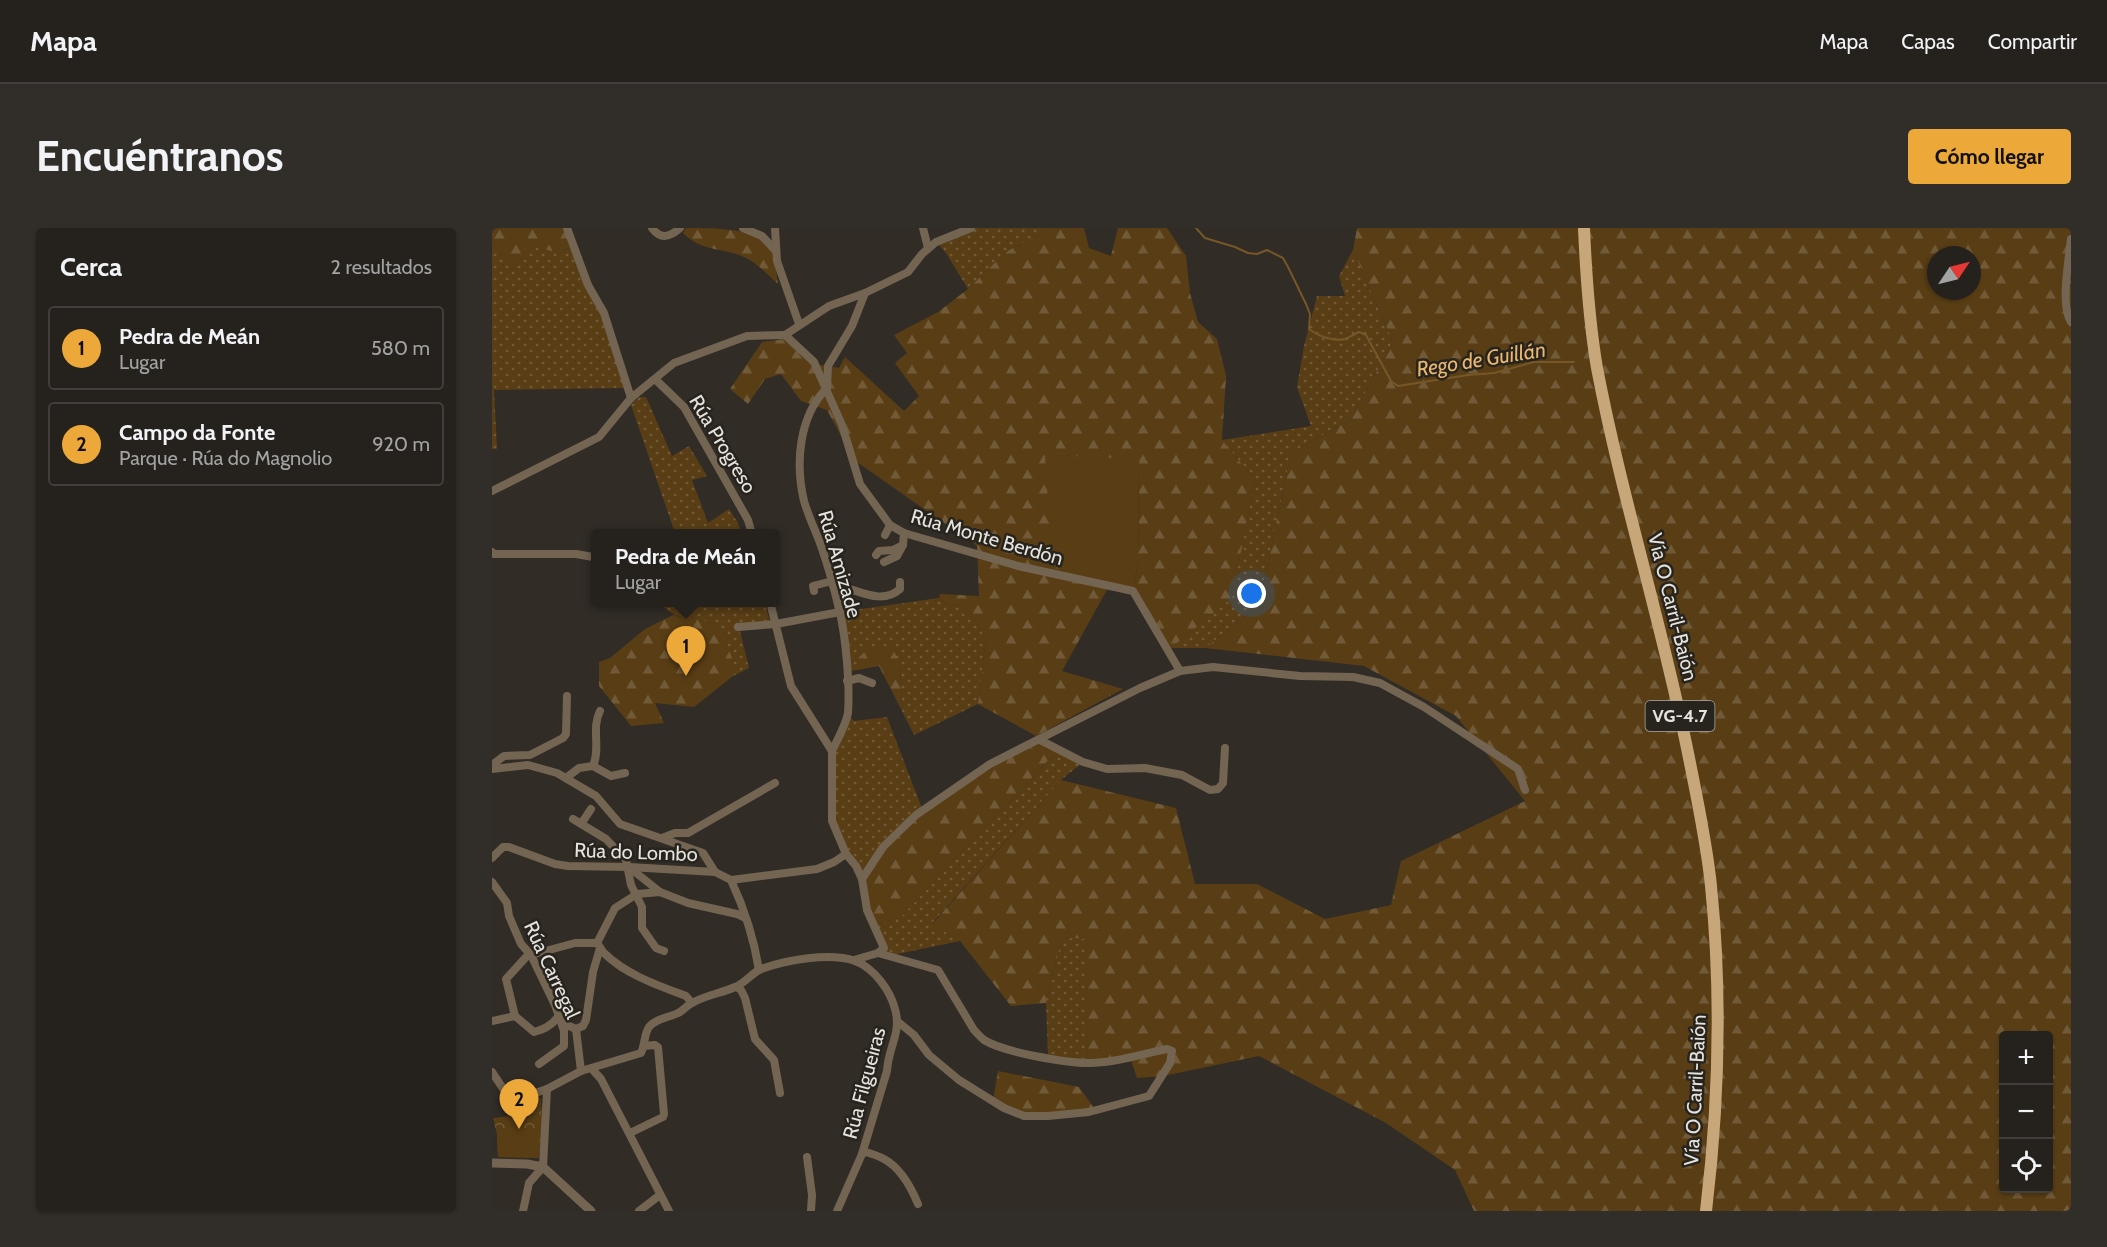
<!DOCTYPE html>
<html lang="es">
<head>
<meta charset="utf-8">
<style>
	body { margin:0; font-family:Cabin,sans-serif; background:#312e29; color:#f1f3f6 }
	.controls { position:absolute; right:18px; bottom:18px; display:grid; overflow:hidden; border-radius:6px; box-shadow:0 2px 4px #0004 }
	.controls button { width:54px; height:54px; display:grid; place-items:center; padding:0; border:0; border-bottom:2px solid #423e3b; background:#25211c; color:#f1f3f6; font:30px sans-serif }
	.compass { position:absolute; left:1435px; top:18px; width:54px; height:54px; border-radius:50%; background:#25211c; box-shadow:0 2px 4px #0004; rotate:55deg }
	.you { position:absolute; left:760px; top:366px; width:21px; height:21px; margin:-15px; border:4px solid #fff; border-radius:50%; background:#1a73e8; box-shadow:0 0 0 9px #1a73e833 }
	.badge { display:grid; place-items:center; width:39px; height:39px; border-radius:50%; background:#eca93a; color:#111; font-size:20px; font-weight:700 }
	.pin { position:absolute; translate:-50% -50px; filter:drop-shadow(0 2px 3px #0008) }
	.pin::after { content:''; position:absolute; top:32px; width:21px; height:18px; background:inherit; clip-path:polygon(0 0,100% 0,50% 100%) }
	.popup { position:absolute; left:99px; top:301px; width:189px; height:78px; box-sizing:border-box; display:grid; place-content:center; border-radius:6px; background:#25211c; filter:drop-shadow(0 2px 4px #0005); font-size:20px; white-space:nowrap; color:#a3a3a3 }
	.popup b { font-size:22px; color:#f1f3f6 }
	.popup::after { content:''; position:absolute; left:50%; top:100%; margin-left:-12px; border:12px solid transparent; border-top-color:#25211c }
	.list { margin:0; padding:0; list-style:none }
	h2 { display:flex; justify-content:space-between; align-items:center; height:78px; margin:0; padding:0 24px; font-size:26px }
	h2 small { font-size:20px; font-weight:400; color:#a3a3a3 }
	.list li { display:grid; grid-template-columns:39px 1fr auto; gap:18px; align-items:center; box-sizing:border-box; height:84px; margin:0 12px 12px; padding:0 12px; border:2px solid #423e3b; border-radius:6px }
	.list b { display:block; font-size:22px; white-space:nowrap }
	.list p { margin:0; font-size:20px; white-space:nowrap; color:#a3a3a3 }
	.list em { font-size:20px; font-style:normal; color:#a3a3a3 }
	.icon { flex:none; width:33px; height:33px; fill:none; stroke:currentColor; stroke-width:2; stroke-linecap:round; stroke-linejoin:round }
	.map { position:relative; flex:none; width:1579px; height:983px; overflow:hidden; border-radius:6px }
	header { display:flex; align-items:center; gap:36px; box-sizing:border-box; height:84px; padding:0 30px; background:#25211c; border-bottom:2px solid #423e3b }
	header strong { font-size:28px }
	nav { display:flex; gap:33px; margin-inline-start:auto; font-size:21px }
	.intro { display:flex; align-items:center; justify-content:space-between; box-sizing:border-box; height:144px; padding:0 36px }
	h1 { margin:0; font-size:42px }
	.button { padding:15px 27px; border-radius:6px; background:#eca93a; color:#111; font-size:21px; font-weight:700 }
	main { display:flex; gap:36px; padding:0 36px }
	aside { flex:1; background:#25211c; border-radius:6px; box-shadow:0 2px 4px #0004 }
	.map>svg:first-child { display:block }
</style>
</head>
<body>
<header>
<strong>Mapa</strong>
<nav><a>Mapa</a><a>Capas</a><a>Compartir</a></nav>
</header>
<div class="intro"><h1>Encuéntranos</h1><a class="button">Cómo llegar</a></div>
<main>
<aside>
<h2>Cerca<small>2 resultados</small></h2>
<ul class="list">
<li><span class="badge">1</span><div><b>Pedra de Meán</b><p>Lugar</p></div><em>580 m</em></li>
<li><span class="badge">2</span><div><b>Campo da Fonte</b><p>Parque · Rúa do Magnolio</p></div><em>920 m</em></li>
</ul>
</aside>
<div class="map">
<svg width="1579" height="983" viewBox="0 0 1579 983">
	<defs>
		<pattern id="grass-dots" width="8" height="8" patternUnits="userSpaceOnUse" patternTransform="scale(1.5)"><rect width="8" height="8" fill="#593e15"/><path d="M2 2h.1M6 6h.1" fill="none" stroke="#715a37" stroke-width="1.8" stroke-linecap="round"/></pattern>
		<pattern id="forest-firs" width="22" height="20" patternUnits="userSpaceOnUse" patternTransform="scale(1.5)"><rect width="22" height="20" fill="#593e15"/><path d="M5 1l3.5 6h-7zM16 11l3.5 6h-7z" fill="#715a37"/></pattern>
		<pattern id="park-crowns" width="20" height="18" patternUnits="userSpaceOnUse" patternTransform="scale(1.5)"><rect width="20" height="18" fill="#593e15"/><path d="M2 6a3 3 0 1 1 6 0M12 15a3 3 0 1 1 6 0" fill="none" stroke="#715a37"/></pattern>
	</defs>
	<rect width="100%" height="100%" fill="#312c26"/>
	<!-- grass -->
	<g fill="url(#grass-dots)">
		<polygon points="479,0 557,0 514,24 476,61 454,25 444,14"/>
		<polygon points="0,12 20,43 27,28 40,16 59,23 82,20 112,85 134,160 2,162 5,221 0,221"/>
		<polygon points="861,22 901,114 859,191 799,225 767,378 713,420 679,420 740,369 763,252 730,212 819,198 805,159 812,118 825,68 853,68 847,48"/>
		<polygon points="147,169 154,169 180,228 197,218 215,248 200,252 216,295 237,281 246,295 249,305 183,305 139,177"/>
		<polygon points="447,370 454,376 472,377 494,409 486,476 422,507 410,483 408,436 366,431 366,442 355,443 348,384"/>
		<path d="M167 375H273L278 394 247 399 257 440 241 448V433L216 393C194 391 184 391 167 375Z"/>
		<polygon points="356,487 362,493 395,489 431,583 370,651 340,593 339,538"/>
		<polygon points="566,522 591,534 569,552 440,695 468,713 396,728 382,696 408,690"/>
		<polygon points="570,709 594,711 596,835 556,827 554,775"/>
	</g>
	<!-- forest -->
	<g fill="url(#forest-firs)" fill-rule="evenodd">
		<polygon points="0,0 75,0 82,20 59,23 40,17 27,28 20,44 0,12"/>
		<path d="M194 0C218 0 266 0 279 18 284 29 284 45 286 56 277 48 267 37 256 31 232 18 212 26 191 5Z"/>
		<polygon points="557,0 592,0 597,20 619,28 626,0 675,0 694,28 698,65 706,94 725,111 734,148 730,212 763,252 740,370 679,420 641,363 646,332 647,231 617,358 570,443 631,461 544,508 486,476 494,409 472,377 454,376 447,370 448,366 487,368 485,318 362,232 335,182 309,173 289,146 273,151 256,176 238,161 270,114 292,111 317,135 347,140 353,129 412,183 427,168 403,135 415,125 402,107 446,84 476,61 514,24"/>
		<path d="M865 0H1579V983H982L963 942 894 895 767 828 671 848 645 850 638 829 596 835 593 711 570 709 554 775 519 778 468 713 440 696 569 552 684 580 703 656H765L833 691 899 677 909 633 1033 573 964 488 872 438 713 420 767 378 799 225 859 191 901 114 861 22ZM1444 27H1480V63H1444ZM1512 808H1556V960H1512Z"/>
		<polygon points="181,387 192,390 216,393 232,409 241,433 241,448 202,479 163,475 172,495 139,498 107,458 107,434 118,430 153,401"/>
		<polygon points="389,418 401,421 408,436 410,483 387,438 366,442 366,431 376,420"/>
		<polygon points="548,512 566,522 408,690 382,696 370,651 391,619 431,583 498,536"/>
		<polygon points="506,843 587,859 602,880 560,888 520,883 501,873"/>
	</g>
	<!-- park -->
	<polygon fill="url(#park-crowns)" points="49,870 50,896 47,930 6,929 5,906 1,890 19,888 28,877"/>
	<!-- pitch -->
	<g fill="#593e15">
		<polygon points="553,227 647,231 646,332 641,363 617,358 560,338"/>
		<polygon points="5,906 46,907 47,930 6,929"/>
	</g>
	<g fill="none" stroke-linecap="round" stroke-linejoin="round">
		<!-- stream -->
		<path stroke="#775727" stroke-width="2" d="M704 0 713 10 743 19 756 25 765 26 775 22 791 30 796 39 814 76 818 86 817 101C826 108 842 114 853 111 858 109 863 106 867 104L874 107 899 153 906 158 976 147 1002 145 1042 134H1082"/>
		<!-- minor -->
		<g stroke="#736552" stroke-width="8">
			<polyline points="75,0 96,57 112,85 139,170"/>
			<path d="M160 0C169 12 178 9 188 0"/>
			<polyline points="251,0 270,8 284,23"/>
			<polyline points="283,0 285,33 307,96"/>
			<polyline points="431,0 436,20"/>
			<path d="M1579 11C1577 31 1568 78 1579 94"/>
			<polyline points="373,65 416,44 430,26 444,14 479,0"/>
			<polyline points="293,107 322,134 350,197 368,256 398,297 412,305 526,338 641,363 688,443"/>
			<polyline points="293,107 337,78 373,65 360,98 336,138 335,160"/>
			<polyline points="163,151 192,179 256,292 260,306"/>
			<path d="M334 161C307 189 303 235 312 273 316 287 323 302 328 315 336 337 342 359 347 381 354 408 358 458 356 485 354 497 345 512 340 523"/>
			<polyline points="0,263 107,209 139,170 182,135 255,108 293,107"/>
			<polyline points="393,307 398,297"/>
			<polyline points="0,324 2,326 84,326 101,329"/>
			<polyline points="384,327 387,323 401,322 411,317 412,305"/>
			<polyline points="392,334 405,328 411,317"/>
			<path d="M341 357C363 359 388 379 408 361V354"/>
			<polyline points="322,363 321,358 340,353"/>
			<polyline points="278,374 299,458 340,523 340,593 354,626 364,638 370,651 375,682 392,720 386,725 362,732"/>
			<polyline points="246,399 284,396 348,384"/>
			<polyline points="355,453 367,450 380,455"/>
			<polyline points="548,512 591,534 615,541 653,540 690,547 718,562 726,561 731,555 733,520"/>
			<polyline points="0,537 12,528 38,527 71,510 74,506 75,468"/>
			<polyline points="101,538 119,548 133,545"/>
			<path d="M0 541 36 537 65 545 104 568 128 596 211 625 223 644 239 652C252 680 262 711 267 742"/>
			<path d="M74 550 87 540 101 538C109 520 99 500 108 483"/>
			<polyline points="81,591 114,611 134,632 139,657 150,679 150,700 164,720 172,723"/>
			<polyline points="89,596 99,581"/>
			<polyline points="170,610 183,605 196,605 283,555"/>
			<polyline points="0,630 11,619 17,619 63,636 76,638 137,639 223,644"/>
			<polyline points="138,640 168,664"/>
			<polyline points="370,651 391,619 424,587 498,536 648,460 688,443 721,439 808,448 861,449 888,455 932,479 1026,541 1033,562"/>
			<polyline points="239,652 325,641 342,634 354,626"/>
			<polyline points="0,654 15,675 17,688 29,716 39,727 63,777 72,803 72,818 47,836"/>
			<polyline points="105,715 123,680 145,666 168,664 196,675 245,686 253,690"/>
			<path d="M105 715C108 718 109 722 113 726 135 747 165 757 194 768L200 775"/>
			<path d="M386 725 446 742 482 802C485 805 488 809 492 812 511 824 573 835 597 835 623 835 649 826 675 821L680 823 678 835 657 868 597 884 556 888H532L512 880 467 852 437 827 422 807 405 793"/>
			<polyline points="245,759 249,762 253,770 263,811 282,832 288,865"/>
			<polyline points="23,788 14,751 35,728 83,715 105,715"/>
			<path d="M0 793 23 788 42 804C52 801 59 798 66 789"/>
			<polyline points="70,795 84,801 91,798 94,792 101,744 108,720"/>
			<polyline points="84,801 89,843"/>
			<polyline points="100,841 109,851 177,983"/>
			<path d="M0 844 14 865 25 871 55 861 89 843 149 825C153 817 152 806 157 799 163 791 178 789 186 785 191 783 195 777 200 775 214 767 230 765 243 759 253 755 260 745 269 741 294 732 338 724 363 733 382 740 398 762 403 781 410 805 396 819 395 843L370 926 345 983"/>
			<polyline points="138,905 171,889 172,886 166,819 163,817 152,818"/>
			<path d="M370 926 374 924C380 926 387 928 392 931 409 940 419 959 426 976"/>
			<polyline points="315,929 320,967 319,983"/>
			<polyline points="31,983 37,955 51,939 55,861"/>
			<polyline points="147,983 168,967"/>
		</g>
		<!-- tertiary -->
		<polyline stroke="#736552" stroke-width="9" points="0,935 35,936 51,939 99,983"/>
		<!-- trunk -->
		<path stroke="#c7a67a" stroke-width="12" d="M1092 0C1094 47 1097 93 1105 140 1130 271 1171 399 1197 530 1205 570 1215 617 1219 658 1230 767 1227 875 1214 983"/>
	</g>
	<g text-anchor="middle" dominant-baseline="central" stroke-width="5" stroke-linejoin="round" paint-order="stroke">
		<!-- shield labels -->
		<rect fill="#27231d" stroke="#ada9a5" stroke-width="1.5" x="1153.5" y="473" width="69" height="30" rx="4.5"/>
		<g font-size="18" font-weight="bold" fill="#e6e3df">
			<text x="1188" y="488">VG-4.7</text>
		</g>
		<!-- street labels -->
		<g font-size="20" fill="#e6e3df" stroke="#27231d">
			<text transform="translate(231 216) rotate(59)">Rúa Progreso</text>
			<text transform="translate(495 309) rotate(16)">Rúa Monte Berdón</text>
			<text transform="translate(348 336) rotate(74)">Rúa Amizade</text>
			<text transform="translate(1181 379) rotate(76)">Vía O Carril-Baión</text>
			<text transform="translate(144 624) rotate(2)">Rúa do Lombo</text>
			<text transform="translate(60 742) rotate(65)">Rúa Carregal</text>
			<text transform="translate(372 855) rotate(-75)">Rúa Filgueiras</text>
			<text transform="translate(1203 862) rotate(-87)">Vía O Carril-Baión</text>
		</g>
		<!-- water labels -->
		<g font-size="21" font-style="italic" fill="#e9b76f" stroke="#27231d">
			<text transform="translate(989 131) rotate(-9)">Rego de Guillán</text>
		</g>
	</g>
</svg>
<div class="controls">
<button>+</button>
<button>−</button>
<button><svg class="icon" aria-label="locate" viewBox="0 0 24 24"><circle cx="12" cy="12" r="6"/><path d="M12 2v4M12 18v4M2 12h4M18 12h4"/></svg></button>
</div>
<svg class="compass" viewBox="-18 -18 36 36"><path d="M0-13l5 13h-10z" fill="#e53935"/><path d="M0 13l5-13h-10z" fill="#a3a3a3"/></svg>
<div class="you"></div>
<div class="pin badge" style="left:194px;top:448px">1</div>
<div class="popup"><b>Pedra de Meán</b>Lugar</div>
<div class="pin badge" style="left:27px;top:901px">2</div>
</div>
</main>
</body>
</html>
